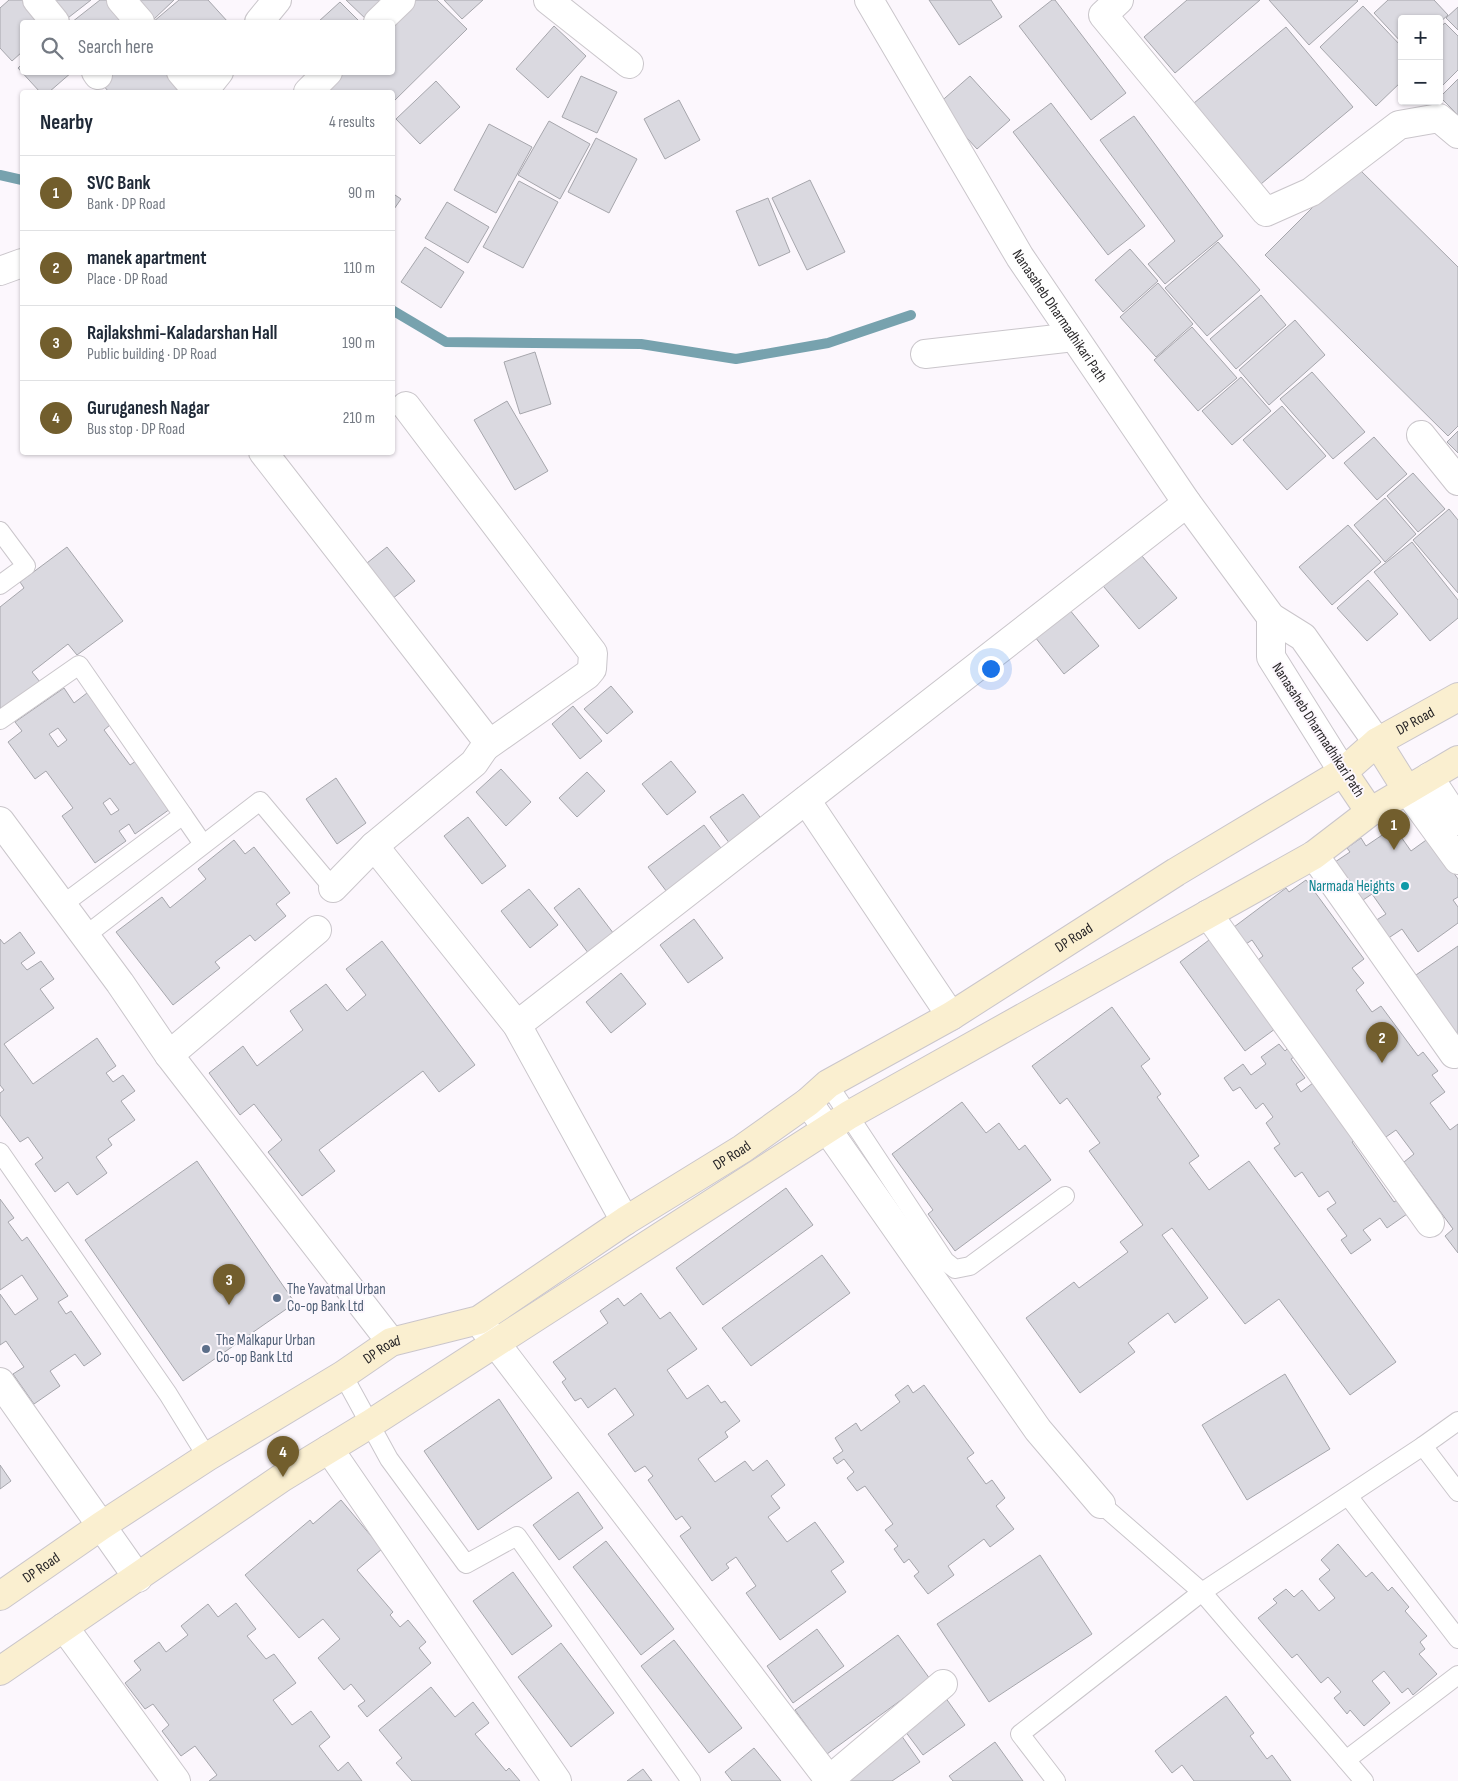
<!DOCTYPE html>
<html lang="en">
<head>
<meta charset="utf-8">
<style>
	body { margin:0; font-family:"Sofia Sans Condensed",sans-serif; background:#f2f2f3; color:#1f2937 }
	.controls { position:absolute; right:15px; top:15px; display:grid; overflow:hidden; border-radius:5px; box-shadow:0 1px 4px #0004 }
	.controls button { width:45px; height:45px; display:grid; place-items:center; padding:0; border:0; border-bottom:1px solid #e0e1e3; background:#fff; color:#1f2937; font:25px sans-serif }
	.you { position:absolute; left:990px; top:668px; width:18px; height:18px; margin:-12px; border:4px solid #fff; border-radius:50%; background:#1a73e8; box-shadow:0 0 0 8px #1a73e833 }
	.badge { display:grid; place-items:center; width:32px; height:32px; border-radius:50%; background:#725e2d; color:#fff; font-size:16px; font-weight:700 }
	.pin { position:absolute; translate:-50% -41px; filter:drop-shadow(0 1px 2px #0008) }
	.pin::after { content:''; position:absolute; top:26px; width:18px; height:15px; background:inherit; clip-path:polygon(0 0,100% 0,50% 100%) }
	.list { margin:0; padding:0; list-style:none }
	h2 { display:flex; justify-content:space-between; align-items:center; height:65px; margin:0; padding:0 20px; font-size:21px }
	h2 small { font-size:16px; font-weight:400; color:#747a83 }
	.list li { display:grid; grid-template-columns:32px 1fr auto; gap:15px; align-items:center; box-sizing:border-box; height:75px; padding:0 20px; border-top:1px solid #e0e1e3 }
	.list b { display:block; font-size:19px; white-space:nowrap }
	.list p { margin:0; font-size:16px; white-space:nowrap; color:#747a83 }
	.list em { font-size:16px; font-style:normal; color:#747a83 }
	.icon { flex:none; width:28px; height:28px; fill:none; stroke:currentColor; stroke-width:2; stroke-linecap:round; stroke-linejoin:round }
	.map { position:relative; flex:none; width:1458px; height:1781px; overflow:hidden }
	.search { position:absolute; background:#fff; box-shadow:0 1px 4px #0004; left:20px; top:20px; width:375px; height:55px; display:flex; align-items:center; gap:12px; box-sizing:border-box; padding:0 18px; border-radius:5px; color:#747a83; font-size:19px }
	.panel { position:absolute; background:#fff; box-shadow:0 1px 4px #0004; left:20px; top:90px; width:375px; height:365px; border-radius:5px }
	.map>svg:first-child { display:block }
</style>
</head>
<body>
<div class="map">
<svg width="1458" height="1781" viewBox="0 0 1458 1781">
	<rect width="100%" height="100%" fill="#fcf7fd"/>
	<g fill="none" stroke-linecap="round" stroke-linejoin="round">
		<!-- stream -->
		<g stroke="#77a2ae" stroke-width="10">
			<polyline points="0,175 22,180"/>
			<polyline points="392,310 446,342 641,344 736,359 828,343 911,315"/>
		</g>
	</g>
	<!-- building -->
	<g fill="#dad9e0" stroke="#a6a6ac" fill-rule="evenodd">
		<polygon points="9,0 33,0 52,22 22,22 22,52 12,61 0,48 0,8"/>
		<polygon points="47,0 91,0 64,21"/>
		<polygon points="100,0 117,0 134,22 72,22"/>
		<polygon points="134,0 174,0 153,20"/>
		<polygon points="179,0 208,0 228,22 153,22"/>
		<polygon points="346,0 395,0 369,22"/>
		<polygon points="408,0 437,0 467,29 392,103 392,92 315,92 335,72 392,72 392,22"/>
		<polygon points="444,0 483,0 462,19"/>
		<polygon points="929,0 991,0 1002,17 959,45"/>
		<polygon points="1052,0 1055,0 1126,93 1091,120 1019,26"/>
		<polygon points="1187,0 1260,0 1175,73 1144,37"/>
		<polygon points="1269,0 1357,0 1358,1 1309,45"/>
		<polygon points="1388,0 1434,0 1448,15 1439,23 1439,19 1402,19 1402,43 1374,13"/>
		<polygon points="340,2 360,22 318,22"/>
		<polygon points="1363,6 1402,47 1402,81 1376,106 1320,47"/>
		<polygon points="1458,7 1458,30 1446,18"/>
		<polygon points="1445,23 1458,36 1458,70 1441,87 1439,28"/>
		<polygon points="554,26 586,56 548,98 516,69"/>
		<polygon points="1286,27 1353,107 1261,184 1194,103"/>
		<polygon points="22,64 22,72 72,72 49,92 40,92 18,68"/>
		<polygon points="114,72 166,72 182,92 109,92 101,83"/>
		<polygon points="581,76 617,92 597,133 562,117"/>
		<polygon points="970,76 1010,120 977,149 937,105"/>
		<polygon points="1458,79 1458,115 1440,97"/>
		<polygon points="436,81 460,107 420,144 396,119"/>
		<polygon points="679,100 700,140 665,159 644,119"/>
		<polygon points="1051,103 1145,226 1108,255 1013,132"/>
		<polygon points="1134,116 1223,236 1165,284 1148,264 1175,241 1100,140"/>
		<polygon points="549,121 590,144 560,199 518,175"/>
		<polygon points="489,124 532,147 496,213 454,190"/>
		<polygon points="596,138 637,159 609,213 568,192"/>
		<polygon points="1355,165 1458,267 1458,426 1448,436 1265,255"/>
		<polygon points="810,180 845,252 807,270 772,198"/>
		<polygon points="519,181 558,202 523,268 483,247"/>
		<polygon points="392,193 401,199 392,212"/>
		<polygon points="768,198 790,252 759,266 736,211"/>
		<polygon points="447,202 489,227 468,263 425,238"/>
		<polygon points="1218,242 1260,290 1207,336 1165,288"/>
		<polygon points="425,247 464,272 441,308 401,282"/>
		<polygon points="1130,249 1158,281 1123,312 1095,280"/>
		<polygon points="1158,283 1193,324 1156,357 1120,317"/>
		<polygon points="1261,295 1286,325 1236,369 1210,339"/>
		<polygon points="1295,320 1325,355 1269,405 1239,370"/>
		<polygon points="1192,327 1237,378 1198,411 1154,360"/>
		<polygon points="535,352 551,404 520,414 504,362"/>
		<polygon points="1312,372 1365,432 1333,459 1280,399"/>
		<polygon points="1241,377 1271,411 1232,445 1202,411"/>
		<polygon points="507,401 548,471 515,490 474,420"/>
		<polygon points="1282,406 1326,456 1287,490 1243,440"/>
		<polygon points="1458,431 1458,453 1447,442"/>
		<polygon points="1458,431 1458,453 1447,442"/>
		<polygon points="1374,437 1407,474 1377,500 1344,463"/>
		<polygon points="1413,473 1445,509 1418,532 1387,496"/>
		<polygon points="1385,498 1416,534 1385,562 1354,525"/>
		<polygon points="1449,509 1458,520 1458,593 1413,540"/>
		<polygon points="1348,525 1381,562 1332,605 1299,567"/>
		<polygon points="1412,542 1458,600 1458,618 1430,641 1374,572"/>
		<polygon points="67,547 123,621 77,655 68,644 32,672 40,682 3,711 0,707 0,607 24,588 20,582"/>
		<polygon points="387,547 415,581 383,606 357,571"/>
		<polygon points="1137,550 1177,598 1139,629 1099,581"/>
		<polygon points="1368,580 1398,614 1367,641 1337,608"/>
		<polygon points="1069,609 1099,646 1064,674 1035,637"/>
		<polygon points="611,686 633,712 607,734 584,709"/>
		<path d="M64 688 74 703 87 693 110 725 104 730 130 765 136 761 170 809 135 834 129 824 119 831 126 841 95 863 62 816 73 808 46 771 35 779 8 742 22 731 15 722ZM58 728 67 740 58 747 49 734ZM110 798 119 810 111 815 103 803Z"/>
		<polygon points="573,706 602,741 580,759 552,724"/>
		<polygon points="671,761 696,792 667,815 642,784"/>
		<polygon points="501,769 531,802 506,826 476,792"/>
		<polygon points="587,772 605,791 577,817 559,798"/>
		<polygon points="336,778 366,823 337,844 306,799"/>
		<polygon points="743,794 765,824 733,848 710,817"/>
		<polygon points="468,817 506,866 482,884 444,836"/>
		<polygon points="704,825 726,855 670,896 648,867"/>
		<polygon points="1394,827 1411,851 1429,838 1458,879 1458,897 1453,900 1458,907 1458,923 1418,952 1402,929 1387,939 1375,921 1386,914 1372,894 1363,900 1335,862 1350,852 1347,848 1361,838 1366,846"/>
		<polygon points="234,840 245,854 254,847 290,893 276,904 286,916 255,941 250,935 215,962 220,968 173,1005 116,932 162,897 170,908 206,879 198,869"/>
		<polygon points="1306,880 1364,959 1352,968 1364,983 1356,990 1372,1012 1381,1006 1418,1056 1423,1052 1438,1071 1432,1075 1445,1092 1430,1103 1450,1130 1458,1124 1458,1253 1445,1236 1453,1229 1404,1162 1414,1154 1396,1130 1383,1139 1334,1073 1337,1070 1324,1051 1320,1054 1253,964 1263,956 1252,940 1246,944 1234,927 1286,888 1289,892"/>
		<polygon points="579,888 617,938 592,958 554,908"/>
		<polygon points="529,889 558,925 530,948 501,911"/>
		<polygon points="694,919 723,958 688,983 660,945"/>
		<polygon points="20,932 35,953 21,963 27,970 41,961 54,979 40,989 54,1008 4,1044 33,1084 97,1038 116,1066 106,1073 113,1082 123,1075 135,1091 121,1101 135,1120 108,1139 112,1145 96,1157 107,1173 77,1195 68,1182 55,1192 35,1164 43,1158 28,1137 20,1142 0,1115 0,1093 4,1090 0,1085 0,939 4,944"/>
		<polygon points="1213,937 1279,1026 1245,1051 1180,962"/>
		<polygon points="382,941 475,1065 439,1092 423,1071 319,1150 335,1171 302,1196 268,1152 282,1140 254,1104 240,1115 209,1073 243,1046 257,1066 303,1030 290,1011 326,984 347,1011 366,995 346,969"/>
		<polygon points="1458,946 1458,1037 1416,975"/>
		<polygon points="621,973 646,1004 611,1033 586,1002"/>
		<polygon points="1112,1007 1150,1059 1141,1066 1161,1094 1157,1097 1199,1156 1189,1163 1209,1190 1249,1161 1396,1362 1350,1395 1279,1299 1245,1324 1172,1228 1162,1235 1208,1298 1175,1323 1168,1313 1128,1343 1135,1352 1080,1393 1026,1318 1074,1282 1079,1288 1128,1252 1120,1242 1143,1225 1089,1151 1100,1143 1067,1098 1060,1104 1032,1066"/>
		<polygon points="1279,1044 1285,1051 1288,1048 1294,1057 1291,1059 1305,1078 1296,1084 1301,1092 1313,1083 1360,1137 1352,1142 1394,1202 1397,1200 1407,1214 1387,1228 1380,1218 1363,1230 1371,1240 1351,1254 1341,1240 1347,1236 1327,1209 1336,1203 1328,1191 1319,1197 1302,1172 1295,1177 1274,1148 1280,1144 1266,1123 1273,1117 1263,1103 1256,1109 1240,1087 1233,1091 1224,1078 1243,1064 1251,1075 1266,1064 1261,1057"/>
		<polygon points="962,1102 986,1133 999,1123 1019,1150 1025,1145 1051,1180 955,1251 928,1214 933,1210 892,1154"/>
		<polygon points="197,1161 295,1303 183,1381 85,1240"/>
		<polygon points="786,1188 813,1225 703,1305 676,1268"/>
		<polygon points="0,1199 14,1218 8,1222 22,1241 27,1237 68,1296 58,1302 66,1314 71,1311 101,1354 84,1366 75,1354 50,1371 60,1386 34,1404 13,1374 24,1367 6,1341 0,1345 0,1294 15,1315 38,1299 22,1275 0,1290"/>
		<polygon points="822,1255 850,1293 751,1366 722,1328"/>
		<polygon points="641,1293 660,1319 670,1312 697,1349 667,1370 687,1399 708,1385 721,1403 725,1401 740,1421 725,1432 728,1437 698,1459 715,1482 745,1461 753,1471 767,1460 785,1485 771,1496 780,1508 768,1517 787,1542 815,1522 844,1562 831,1571 846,1592 780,1640 746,1593 756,1586 736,1557 726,1564 729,1568 712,1581 680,1536 691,1528 682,1516 676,1520 648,1480 653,1476 645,1466 635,1472 608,1434 634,1415 615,1388 588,1408 581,1398 575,1401 562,1382 566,1379 553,1362 608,1323 600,1311 618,1298 624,1306"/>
		<polygon points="1285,1374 1330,1449 1247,1500 1202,1425"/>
		<polygon points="908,1385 913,1393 924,1385 974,1453 967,1458 986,1484 992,1480 1005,1498 996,1506 1014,1529 990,1547 984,1539 948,1566 954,1575 928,1594 914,1576 919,1572 909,1559 904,1563 894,1549 898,1546 885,1530 893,1524 865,1486 857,1491 847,1478 854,1472 844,1459 837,1464 833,1458 843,1451 835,1438 856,1423 861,1431 900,1402 895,1395"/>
		<polygon points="499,1399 552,1478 478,1530 424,1451"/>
		<polygon points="0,1465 11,1481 0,1489"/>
		<polygon points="578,1492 603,1528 559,1560 533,1525"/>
		<polygon points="341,1500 382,1549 357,1570 393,1612 390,1615 400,1627 408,1620 426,1642 419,1648 431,1663 367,1717 358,1706 365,1701 351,1684 344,1690 318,1658 340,1639 323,1619 299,1638 245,1575 310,1520 313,1524"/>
		<polygon points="606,1541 674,1629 641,1655 573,1567"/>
		<polygon points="1338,1544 1366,1577 1372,1572 1388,1591 1392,1587 1409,1607 1405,1611 1427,1636 1420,1642 1425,1649 1419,1654 1437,1674 1413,1695 1408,1688 1402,1693 1384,1671 1372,1681 1390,1703 1364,1726 1350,1710 1347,1714 1334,1698 1341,1692 1328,1677 1321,1683 1297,1654 1292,1658 1258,1618 1277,1603 1273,1599 1286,1589 1294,1597 1302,1590 1319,1611 1335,1598 1319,1579 1330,1570 1321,1560"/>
		<polygon points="1040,1555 1092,1634 989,1702 937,1624"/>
		<polygon points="513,1572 552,1626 512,1655 473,1601"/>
		<polygon points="236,1603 256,1629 247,1636 266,1659 274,1654 296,1683 273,1700 292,1725 311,1711 330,1737 319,1746 338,1771 348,1762 362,1781 209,1781 217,1775 195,1746 181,1756 162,1731 169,1725 153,1704 145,1709 125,1683 141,1670 134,1661 159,1642 166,1652 188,1635 181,1626 208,1604 218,1617"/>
		<polygon points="817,1629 844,1666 793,1703 767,1666"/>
		<polygon points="898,1635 930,1679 827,1754 795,1710"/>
		<polygon points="674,1640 742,1728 709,1753 641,1666"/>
		<polygon points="561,1643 614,1713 571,1747 518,1677"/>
		<polygon points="431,1687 455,1717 473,1702 489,1723 475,1734 506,1771 509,1768 520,1781 412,1781 396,1763 402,1758 379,1730"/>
		<polygon points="1226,1696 1254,1733 1250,1736 1267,1759 1272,1755 1291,1781 1194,1781 1182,1765 1172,1773 1155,1751"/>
		<polygon points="945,1697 965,1725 923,1755 902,1727"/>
		<polygon points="901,1735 920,1762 892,1781 843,1781"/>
		<polygon points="995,1742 1023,1781 953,1781 949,1776"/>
		<polygon points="754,1748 781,1781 732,1781 725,1772"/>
		<polygon points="643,1769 652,1781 627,1781"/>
	</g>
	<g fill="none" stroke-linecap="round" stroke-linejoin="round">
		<defs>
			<g id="service">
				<polyline points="0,531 26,566 0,585"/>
				<polyline points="0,720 79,665 183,815 62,905"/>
				<polyline points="183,815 203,844"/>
				<polyline points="85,936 260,801 333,888"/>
				<polyline points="828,1084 945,1261 955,1269 970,1266 1065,1196"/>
				<polyline points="0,1152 168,1394 207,1457"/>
				<polyline points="343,1375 389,1459 466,1564 517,1536 691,1781"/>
				<polyline points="1423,1446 1458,1421"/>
				<polyline points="1348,1496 1458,1639"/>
				<polyline points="1101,1504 1202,1592 1364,1781"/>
				<polyline points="1346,1760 1458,1675"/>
				<polyline points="1056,1781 1020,1734 1202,1592 1423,1446 1458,1492"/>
			</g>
			<g id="minor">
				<polyline points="37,0 55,22"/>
				<polyline points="121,0 140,22"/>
				<polyline points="548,0 629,64"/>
				<polyline points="1119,0 1103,15 1266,212 1311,192 1399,125 1439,118 1458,134"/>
				<polyline points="259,22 277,0"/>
				<polyline points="378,22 401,0"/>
				<polyline points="96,72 98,75"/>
				<polyline points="181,72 198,92"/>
				<polyline points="203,92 219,72"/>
				<polyline points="308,92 328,72"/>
				<polyline points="0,271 22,263"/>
				<polyline points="925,354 1074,337"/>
				<polyline points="406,406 593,653 592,669 587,675 485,747"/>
				<polyline points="1421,435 1458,481"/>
				<polyline points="263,452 485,738 485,747 474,763 374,846 333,888"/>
				<polyline points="1429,777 1458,821"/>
				<polyline points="1407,790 1458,860"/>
				<polyline points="806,800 951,1016"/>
				<polyline points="0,821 120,983 169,1055 391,1342"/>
				<polyline points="374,846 517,1025 625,1221"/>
				<polyline points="1314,855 1454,1054"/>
				<polyline points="1208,914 1430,1223"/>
				<polyline points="517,1025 1187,503"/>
				<polyline points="169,1055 317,930"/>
				<polyline points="808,1102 1038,1430 1101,1504"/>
				<polyline points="481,1324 830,1781"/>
				<polyline points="0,1382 138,1578"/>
				<polyline points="329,1449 557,1781"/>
				<polyline points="64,1627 176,1781"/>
				<polyline points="829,1780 943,1684"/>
			</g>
			<g id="tertiary">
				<path id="s1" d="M869 0 1020 257 1187 503 1271 617 1303 637 1377 742"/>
				<polyline points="1271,617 1271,657 1343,772"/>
			</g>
			<g id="secondary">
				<polyline points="1377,742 1407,790"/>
				<polyline points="1343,772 1370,812"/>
				<path id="s2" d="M0 1596 101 1526 207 1457 343 1375 391 1342 479 1320 625 1221 742 1149 808 1102 828 1084 951 1016 1176 872 1343 772 1377 742 1458 697"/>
				<polyline points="0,1671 283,1477 370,1424 849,1115 1314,855 1370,812 1458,760"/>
			</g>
		</defs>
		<!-- service casing -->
		<use href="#service" stroke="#cac6cb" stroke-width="20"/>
		<!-- minor casing -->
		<use href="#minor" stroke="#cac6cb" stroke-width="30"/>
		<!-- tertiary casing -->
		<use href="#tertiary" stroke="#cac6cb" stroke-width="30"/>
		<!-- secondary casing -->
		<use href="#secondary" stroke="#cac6cb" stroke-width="30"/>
		<!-- service -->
		<use href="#service" stroke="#fff" stroke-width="18"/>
		<!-- minor -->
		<use href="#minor" stroke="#fff" stroke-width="28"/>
		<!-- tertiary -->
		<use href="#tertiary" stroke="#fff" stroke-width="28"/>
		<!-- secondary -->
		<use href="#secondary" stroke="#faefd0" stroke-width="28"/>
	</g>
	<!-- markers -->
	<circle fill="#0f9aa8" stroke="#fcf7fd" stroke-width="2" cx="1405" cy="886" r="5"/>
	<g fill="#5c6f8a" stroke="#fcf7fd" stroke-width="2">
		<circle cx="277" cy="1298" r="5"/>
		<circle cx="206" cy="1349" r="5"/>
	</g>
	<g text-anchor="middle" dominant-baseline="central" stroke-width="4" stroke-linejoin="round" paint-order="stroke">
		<!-- street labels -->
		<g font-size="15" fill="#272527" stroke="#fcf7fd">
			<text stroke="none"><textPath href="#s1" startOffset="369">Nanasaheb Dharmadhikari Path</textPath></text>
			<text stroke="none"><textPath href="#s2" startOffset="1670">DP Road</textPath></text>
			<text transform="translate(1318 730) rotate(57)">Nanasaheb Dharmadhikari Path</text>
			<text stroke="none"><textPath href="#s2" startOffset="1265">DP Road</textPath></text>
			<text stroke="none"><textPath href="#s2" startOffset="859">DP Road</textPath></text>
			<text stroke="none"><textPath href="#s2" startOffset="455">DP Road</textPath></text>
			<text stroke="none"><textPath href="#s2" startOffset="50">DP Road</textPath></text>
		</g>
		<!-- culture labels -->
		<g font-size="15" fill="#0d838f" stroke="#fcf7fd" text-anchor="end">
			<text x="1395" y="886">Narmada Heights</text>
		</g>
		<!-- service labels -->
		<g font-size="15" fill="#4e5e75" stroke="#fcf7fd" text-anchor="start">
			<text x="287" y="1289">The Yavatmal Urban<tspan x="287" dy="17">Co-op Bank Ltd</tspan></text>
			<text x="216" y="1340">The Malkapur Urban<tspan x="216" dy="17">Co-op Bank Ltd</tspan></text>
		</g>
	</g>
</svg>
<div class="controls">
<button>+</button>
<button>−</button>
</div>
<div class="you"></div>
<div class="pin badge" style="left:1394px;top:850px">1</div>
<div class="pin badge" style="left:1382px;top:1063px">2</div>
<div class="pin badge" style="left:229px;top:1305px">3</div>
<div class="pin badge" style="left:283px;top:1477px">4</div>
<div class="search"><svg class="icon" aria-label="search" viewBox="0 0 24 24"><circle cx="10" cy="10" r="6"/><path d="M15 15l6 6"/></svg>Search here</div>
<section class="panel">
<h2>Nearby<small>4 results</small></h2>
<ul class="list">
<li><span class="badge">1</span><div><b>SVC Bank</b><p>Bank · DP Road</p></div><em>90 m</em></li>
<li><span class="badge">2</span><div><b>manek apartment</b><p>Place · DP Road</p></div><em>110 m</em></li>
<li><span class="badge">3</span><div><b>Rajlakshmi-Kaladarshan Hall</b><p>Public building · DP Road</p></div><em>190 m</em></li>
<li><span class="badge">4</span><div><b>Guruganesh Nagar</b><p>Bus stop · DP Road</p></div><em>210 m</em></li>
</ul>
</section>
</div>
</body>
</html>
